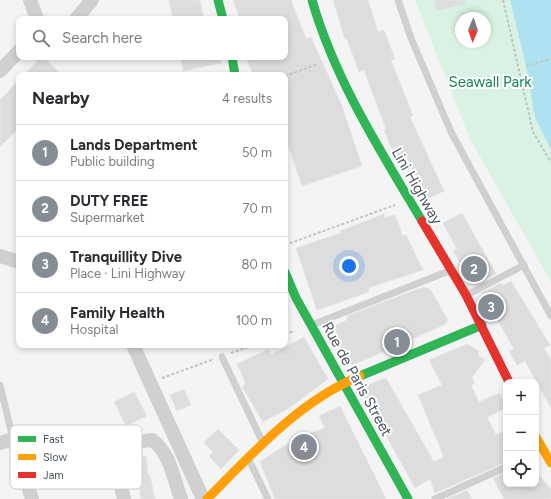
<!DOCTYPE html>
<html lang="en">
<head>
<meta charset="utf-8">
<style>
	body { margin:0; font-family:Figtree,sans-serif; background:#f2f2f3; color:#2b2b33 }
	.controls { position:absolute; right:12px; bottom:12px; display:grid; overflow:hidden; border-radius:8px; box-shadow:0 2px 6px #0003 }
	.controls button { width:36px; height:36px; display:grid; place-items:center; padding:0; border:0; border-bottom:1px solid #e1e1e2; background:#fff; color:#2b2b33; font:20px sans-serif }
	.compass { position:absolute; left:455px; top:12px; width:36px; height:36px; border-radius:50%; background:#fff; box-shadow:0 2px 6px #0003; rotate:182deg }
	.you { position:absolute; left:349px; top:266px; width:14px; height:14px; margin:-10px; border:3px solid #fff; border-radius:50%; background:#1a73e8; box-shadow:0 0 0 6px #1a73e833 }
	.badge { display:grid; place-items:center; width:26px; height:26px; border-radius:50%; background:#868d94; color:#fff; font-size:13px; font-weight:700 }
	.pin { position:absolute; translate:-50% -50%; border:2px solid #fff; box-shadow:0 1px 4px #0006 }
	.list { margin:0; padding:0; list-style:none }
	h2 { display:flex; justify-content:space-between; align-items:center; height:52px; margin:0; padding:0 16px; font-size:17px }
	h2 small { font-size:13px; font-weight:400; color:#7c7c81 }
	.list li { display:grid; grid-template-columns:26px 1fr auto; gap:12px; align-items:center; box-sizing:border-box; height:56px; padding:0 16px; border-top:1px solid #e1e1e2 }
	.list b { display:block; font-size:15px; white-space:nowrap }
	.list p { margin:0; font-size:13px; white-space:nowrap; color:#7c7c81 }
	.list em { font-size:13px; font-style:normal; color:#7c7c81 }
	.icon { flex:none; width:22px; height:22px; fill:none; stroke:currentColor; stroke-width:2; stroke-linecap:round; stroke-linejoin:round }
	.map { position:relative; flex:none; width:551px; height:499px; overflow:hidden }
	.search { position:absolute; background:#fff; box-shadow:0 2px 6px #0003; left:16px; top:16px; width:272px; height:44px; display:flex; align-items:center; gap:10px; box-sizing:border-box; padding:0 14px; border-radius:8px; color:#7c7c81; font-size:15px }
	.panel { position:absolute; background:#fff; box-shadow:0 2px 6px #0003; left:16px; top:72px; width:272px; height:276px; border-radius:8px }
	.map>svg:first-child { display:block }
</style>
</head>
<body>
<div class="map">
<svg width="551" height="499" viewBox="0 0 551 499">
	<rect width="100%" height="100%" fill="#f4f4f4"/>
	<!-- green -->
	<path fill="#d9f2e3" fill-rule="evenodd" d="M415 0H510L526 66 535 118 551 150V282L470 139ZM461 18H485V42H461Z"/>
	<!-- water -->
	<polygon fill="#aee2f0" points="510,0 551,0 551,150 535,118 526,66"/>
	<!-- building -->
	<g fill="#ddddde" stroke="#e5e6e7">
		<polygon points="169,0 200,0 204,19 173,19"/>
		<polygon points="233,0 291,0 306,39 311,37 342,106 362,166 302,186 287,142 285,143 285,75 253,75 247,60 256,57 285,57 285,19 240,19"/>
		<polygon points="333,0 368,0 378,32 384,30 395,59 391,60 413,116 410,117 444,191 423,201 416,188 420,186 405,154 398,157 391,147 384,130 386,129 364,70 359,72 347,39 345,39"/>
		<polygon points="434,0 465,0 466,4 436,11"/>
		<polygon points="41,57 43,57 62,75 24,75"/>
		<polygon points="181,57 221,57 221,63 183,71"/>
		<polygon points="19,80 19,128 0,147 0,100"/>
		<polygon points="462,213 496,274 477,284 476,282 473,284 453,251 457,249 443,223"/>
		<polygon points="384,214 385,218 395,215 403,236 406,235 423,270 368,288 369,292 317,310 296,248 341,233 340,231"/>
		<polygon points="511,281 550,345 544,348 551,360 551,408 525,361 517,365 509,351 514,349 482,293 501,283 502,286"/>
		<polygon points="423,287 430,289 448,320 444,325 353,365 345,360 330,328 347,320 347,316"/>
		<polygon points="304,337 328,379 289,408 263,422 242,387 246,384 237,364 269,349 271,355"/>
		<polygon points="467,344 479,351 478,355 485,360 472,377 475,383 471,385 479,402 499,393 506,406 506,408 487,417 496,435 506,430 506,462 435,493 430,479 415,488 362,392 367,389 365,386 386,378 434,462 444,457 418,395 442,385 429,360"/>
		<polygon points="184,389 191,405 177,411 170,395"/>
		<polygon points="134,392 147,416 126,426 114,402"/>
		<polygon points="340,406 386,499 275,499 260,462 274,452 294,441 293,439 325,428 319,416"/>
		<polygon points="218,429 239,450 221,469 209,456 213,452 204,442"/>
		<polygon points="146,456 148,475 150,475 155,499 141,499 134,458"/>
		<polygon points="506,472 506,484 536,484 536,472 551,489 551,499 504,499 493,478"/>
		<polygon points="467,490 472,499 447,499"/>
	</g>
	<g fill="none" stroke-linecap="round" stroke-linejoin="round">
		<!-- path -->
		<g stroke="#bcc7c4" stroke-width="2" stroke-dasharray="3 2" stroke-linecap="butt">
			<polyline points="503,0 533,132 551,162"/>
			<polyline points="526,66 551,59"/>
			<polyline points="285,76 318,64"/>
			<polyline points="285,245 395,205"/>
			<polyline points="285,334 295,331"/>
			<polyline points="231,353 255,345"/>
			<polyline points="162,378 214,359"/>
		</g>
		<!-- lane -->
		<g stroke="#ced0d2" stroke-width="7">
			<polyline points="398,0 411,38 451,132 551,316"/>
			<polyline points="467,295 524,265"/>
			<polyline points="312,325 449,271"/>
			<polyline points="222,357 262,441"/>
			<polyline points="0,385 13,439"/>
			<polyline points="249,460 268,499"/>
			<polyline points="435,499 506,467"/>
		</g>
		<!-- street -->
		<g stroke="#ced0d2" stroke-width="14">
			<polyline points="30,0 37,19"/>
			<polyline points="76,19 92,0"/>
			<polyline points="0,71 19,51"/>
			<polyline points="0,256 19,262"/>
			<polyline points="133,345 203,499"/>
			<polyline points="0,443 13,439 32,499"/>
			<path d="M124 499C120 486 117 457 128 447 132 442 145 441 152 440 170 452 174 480 181 499"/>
		</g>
		<!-- fast -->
		<g stroke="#30b455" stroke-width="9">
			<polyline points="218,0 223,19"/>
			<path d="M312 0C335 80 380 150 422 221"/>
			<polyline points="232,57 235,75"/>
			<polyline points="285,272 296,298 408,499"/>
			<polyline points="360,376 482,325"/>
		</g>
		<!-- slow -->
		<g stroke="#ff9f0a" stroke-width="9">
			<polyline points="536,437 551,463"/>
			<path d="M207 499C252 454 299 401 360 376"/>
		</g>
		<!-- jam -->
		<polyline stroke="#e5322d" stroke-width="9" points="422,221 466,295 509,382"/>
	</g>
	<g text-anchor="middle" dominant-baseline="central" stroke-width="4" stroke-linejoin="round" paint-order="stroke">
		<!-- park labels -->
		<g font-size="15" fill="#17864f" stroke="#fff">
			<text x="490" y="82">Seawall Park</text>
		</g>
		<!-- street labels -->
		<g font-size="15" fill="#4a5661" stroke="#fff">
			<text transform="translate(417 186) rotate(60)">Lini Highway</text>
			<text transform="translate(357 379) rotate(61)">Rue de Paris Street</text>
		</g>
	</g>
	<!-- legend -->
	<rect x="10" y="425" width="132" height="64" rx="6" fill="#fff" stroke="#c9ccd0" stroke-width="1"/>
	<rect x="18" y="436" width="18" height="6" fill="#30b455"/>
	<rect x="18" y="454" width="18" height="6" fill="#ff9f0a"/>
	<rect x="18" y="472" width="18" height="6" fill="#e5322d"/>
	<g font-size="11" fill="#4a5661">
		<text x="43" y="443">Fast</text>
		<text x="43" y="461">Slow</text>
		<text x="43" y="479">Jam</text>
	</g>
</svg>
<div class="controls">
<button>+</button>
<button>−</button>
<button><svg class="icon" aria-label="locate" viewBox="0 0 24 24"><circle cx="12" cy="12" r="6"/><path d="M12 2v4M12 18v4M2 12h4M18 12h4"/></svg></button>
</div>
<svg class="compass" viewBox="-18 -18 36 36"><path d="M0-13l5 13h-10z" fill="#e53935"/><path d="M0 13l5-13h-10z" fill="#7c7c81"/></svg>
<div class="you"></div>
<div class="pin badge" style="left:397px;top:342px">1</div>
<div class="pin badge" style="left:474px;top:269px">2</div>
<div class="pin badge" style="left:491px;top:307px">3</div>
<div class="pin badge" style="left:304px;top:447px">4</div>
<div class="search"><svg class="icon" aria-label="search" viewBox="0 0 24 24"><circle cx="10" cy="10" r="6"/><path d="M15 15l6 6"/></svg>Search here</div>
<section class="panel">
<h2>Nearby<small>4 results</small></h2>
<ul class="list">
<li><span class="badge">1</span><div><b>Lands Department</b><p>Public building</p></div><em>50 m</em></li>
<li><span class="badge">2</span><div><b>DUTY FREE</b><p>Supermarket</p></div><em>70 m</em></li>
<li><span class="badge">3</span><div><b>Tranquillity Dive</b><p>Place · Lini Highway</p></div><em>80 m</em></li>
<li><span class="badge">4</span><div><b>Family Health</b><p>Hospital</p></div><em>100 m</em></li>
</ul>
</section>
</div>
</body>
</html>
